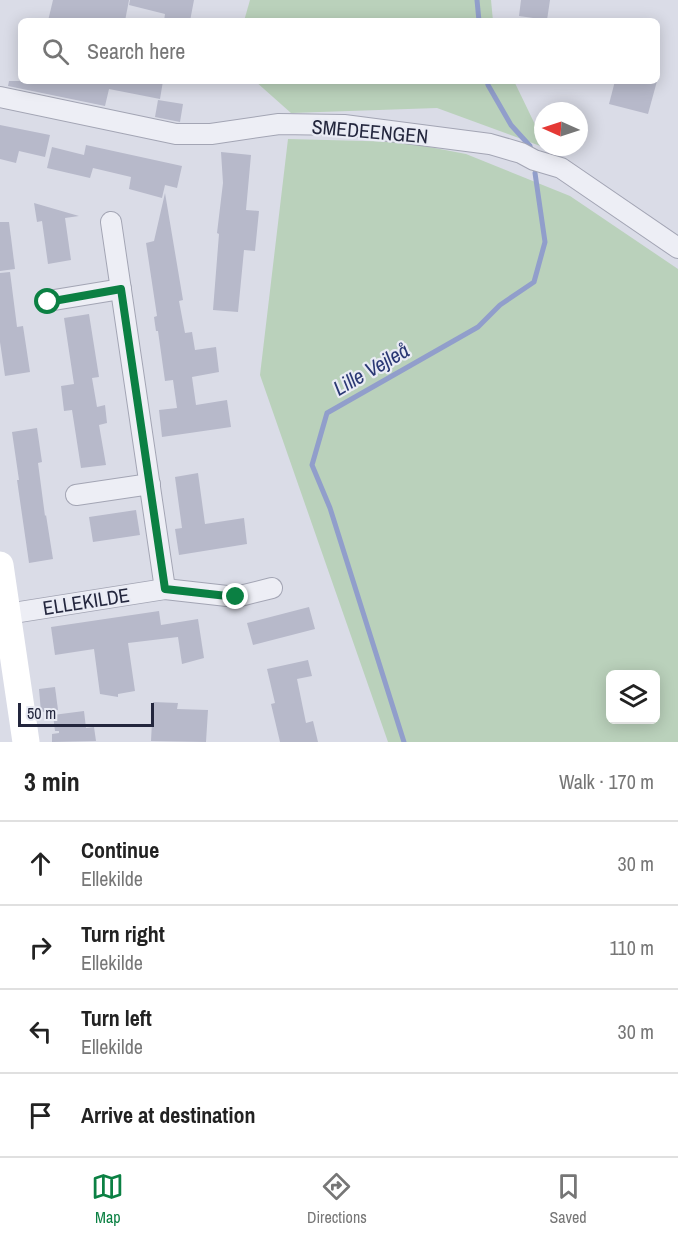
<!DOCTYPE html>
<html lang="en">
<head>
<meta charset="utf-8">
<style>
	body { margin:0; font-family:"Archivo Narrow",sans-serif; background:#f2f2f2; color:#222 }
	.controls { position:absolute; right:18px; bottom:18px; display:grid; overflow:hidden; border-radius:9px; box-shadow:0 3px 15px #0003 }
	.controls button { width:54px; height:54px; display:grid; place-items:center; padding:0; border:0; border-bottom:2px solid #e0e0e0; background:#fff; color:#222; font:30px sans-serif }
	.compass { position:absolute; left:534px; top:102px; width:54px; height:54px; border-radius:50%; background:#fff; box-shadow:0 3px 15px #0003; rotate:273deg }
	.scale { position:absolute; left:18px; bottom:15px; width:136px; box-sizing:border-box; padding-left:6px; border:3px solid #23263d; border-top:0; font-size:16px; line-height:21px; white-space:nowrap; color:#23263d; -webkit-text-stroke:4px #e9ebf4; paint-order:stroke }
	.stop { position:absolute; width:18px; height:18px; margin:-14px; border:4px solid #0b8043; border-radius:50%; background:#fff }
	.stop.end { background:#0b8043; border-color:#fff; box-shadow:0 2px 6px #0008 }
	.list { margin:0; padding:0; list-style:none }
	h2 { display:flex; justify-content:space-between; align-items:center; height:78px; margin:0; padding:0 24px; font-size:26px }
	h2 small { font-size:20px; font-weight:400; color:#767676 }
	.list li { display:grid; grid-template-columns:39px 1fr auto; gap:18px; align-items:center; box-sizing:border-box; height:84px; padding:0 24px; border-top:2px solid #e0e0e0 }
	.list b { display:block; font-size:22px; white-space:nowrap }
	.list p { margin:0; font-size:20px; white-space:nowrap; color:#767676 }
	.list em { font-size:20px; font-style:normal; color:#767676 }
	.icon { flex:none; width:33px; height:33px; fill:none; stroke:currentColor; stroke-width:2; stroke-linecap:round; stroke-linejoin:round }
	.map { position:relative; flex:none; width:678px; height:742px; overflow:hidden }
	.search { position:absolute; background:#fff; box-shadow:0 3px 15px #0003; left:18px; right:18px; top:18px; height:66px; display:flex; align-items:center; gap:15px; box-sizing:border-box; padding:0 21px; border-radius:9px; color:#767676; font-size:22px }
	.sheet { height:414px; background:#fff }
	nav { display:flex; justify-content:space-around; align-items:center; box-sizing:border-box; height:84px; border-top:2px solid #e0e0e0; background:#fff; font-size:16px; color:#767676 }
	nav a { display:grid; justify-items:center; gap:3px }
	nav .on { color:#0b8043 }
	.map>svg:first-child { display:block }
</style>
</head>
<body>
<div class="map">
<svg width="678" height="742" viewBox="0 0 678 742">
	<rect width="100%" height="100%" fill="#dadce7"/>
	<!-- green -->
	<g fill="#bad1bb" fill-rule="evenodd">
		<polygon points="250,0 491,0 493,21 244,21"/>
		<polygon points="255,81 514,81 543,141 543,147 437,108 291,113"/>
		<path d="M288 139 403 142 466 154 570 196 678 269V742H388L260 375ZM610 674H656V720H610Z"/>
	</g>
	<g fill="none" stroke-linecap="round" stroke-linejoin="round">
		<!-- stream -->
		<g stroke="#919ecb" stroke-width="5">
			<polyline points="477,0 479,21"/>
			<polyline points="487,81 488,85 511,125 530,146 532,154"/>
			<polyline points="404,742 330,508 312,465 327,413 478,327 500,305 534,282 545,242 535,173"/>
		</g>
	</g>
	<!-- building -->
	<g fill="#b7b9ca">
		<polygon points="53,0 129,0 125,21 48,21"/>
		<polygon points="130,0 194,0 190,21 164,21 165,14 129,5"/>
		<polygon points="521,0 550,0 547,20 519,16"/>
		<polygon points="9,81 96,81 104,83 104,81 163,81 160,99 109,89 105,106 8,86"/>
		<polygon points="615,81 657,81 648,114 609,104"/>
		<polygon points="158,100 183,104 180,122 155,117"/>
		<polygon points="0,125 50,135 45,157 19,151 16,163 0,159"/>
		<polygon points="86,145 182,166 177,188 165,185 162,198 129,189 131,177 93,168 90,178 47,168 52,147 84,155"/>
		<polygon points="221,152 251,155 246,210 259,211 255,251 244,250 238,312 213,310 219,234 217,233 223,183"/>
		<polygon points="165,193 183,300 179,301 185,333 192,332 195,350 216,347 219,372 192,377 196,405 227,400 231,427 162,437 159,410 177,408 173,380 165,381 158,331 156,331 154,317 157,316 146,243 154,241"/>
		<polygon points="34,203 79,216 65,218 71,260 48,264 42,221 37,222"/>
		<polygon points="0,222 9,222 15,269 0,271"/>
		<polygon points="10,272 17,327 23,326 30,372 5,376 0,342 0,273"/>
		<polygon points="89,314 99,377 92,378 97,407 105,405 107,423 99,425 106,465 81,468 72,410 64,411 61,386 74,384 64,318"/>
		<polygon points="37,428 42,462 38,463 45,516 46,515 53,559 29,563 17,480 19,480 12,432"/>
		<polygon points="198,473 205,524 244,518 247,544 179,555 175,529 182,528 175,477"/>
		<polygon points="136,510 140,535 93,542 89,517"/>
		<polygon points="309,607 315,629 253,645 247,623"/>
		<polygon points="159,611 161,625 198,619 204,658 182,664 178,637 128,643 135,691 118,694 118,697 100,694 94,649 55,655 51,627"/>
		<polygon points="308,660 312,676 297,679 306,723 313,721 318,742 280,742 271,704 275,703 267,669"/>
		<polygon points="55,687 58,710 41,712 39,689"/>
		<polygon points="153,702 178,703 177,709 208,710 206,742 151,741"/>
		<polygon points="84,711 86,728 94,727 96,741 52,742 52,734 59,733 59,731 55,731 53,715"/>
	</g>
	<g fill="none" stroke-linecap="round" stroke-linejoin="round">
		<defs>
			<g id="street">
				<polyline points="0,97 176,134 211,134 279,124 344,125 490,144 521,153 534,160 561,168 678,248"/>
				<polyline points="111,222 165,589"/>
				<polyline points="48,301 121,289"/>
				<polyline points="76,495 150,484"/>
				<polyline points="7,614 165,589 236,597 272,588"/>
			</g>
		</defs>
		<!-- street casing -->
		<use href="#street" stroke="#a3a5b4" stroke-width="22"/>
		<!-- street -->
		<use href="#street" stroke="#edeef5" stroke-width="20"/>
		<!-- secondary -->
		<polyline stroke="#fff" stroke-width="27" points="0,565 26,742"/>
	</g>
	<g fill="none" stroke-linecap="round" stroke-linejoin="round">
		<!-- route -->
		<polyline stroke="#0b8043" stroke-width="8" points="48,302 121,289 165,589 236,597"/>
	</g>
	<g text-anchor="middle" dominant-baseline="central" stroke-width="4.5" stroke-linejoin="round" paint-order="stroke">
		<!-- street labels -->
		<g font-size="20" fill="#23263d" stroke="#e9ebf4">
			<text transform="translate(370 131) rotate(5)">SMEDEENGEN</text>
			<text transform="translate(86 601) rotate(-9)">ELLEKILDE</text>
		</g>
		<!-- water labels -->
		<g font-size="21" font-style="italic" fill="#2a3874" stroke="#e9ebf4">
			<text transform="translate(371 369) rotate(-30)">Lille Vejleå</text>
		</g>
	</g>
</svg>
<div class="controls">
<button><svg class="icon" aria-label="layers" viewBox="0 0 24 24"><path d="M12 4l9 5-9 5-9-5zM3 14l9 5 9-5"/></svg></button>
</div>
<svg class="compass" viewBox="-18 -18 36 36"><path d="M0-13l5 13h-10z" fill="#e53935"/><path d="M0 13l5-13h-10z" fill="#767676"/></svg>
<div class="scale">50 m</div>
<div class="stop" style="left:48px;top:302px"></div>
<div class="stop end" style="left:236px;top:597px"></div>
<div class="search"><svg class="icon" aria-label="search" viewBox="0 0 24 24"><circle cx="10" cy="10" r="6"/><path d="M15 15l6 6"/></svg>Search here</div>
</div>
<section class="sheet">
<h2>3 min<small>Walk · 170 m</small></h2>
<ul class="list">
<li><svg class="icon" aria-label="ahead" viewBox="0 0 24 24"><path d="M12 20V5M6 11l6-6 6 6"/></svg><div><b>Continue</b><p>Ellekilde</p></div><em>30 m</em></li>
<li><svg class="icon" aria-label="right" viewBox="0 0 24 24"><path d="M7 20v-9h11M14 6l5 5-5 5"/></svg><div><b>Turn right</b><p>Ellekilde</p></div><em>110 m</em></li>
<li><svg class="icon" aria-label="left" viewBox="0 0 24 24"><path d="M17 20v-9H6M10 6l-5 5 5 5"/></svg><div><b>Turn left</b><p>Ellekilde</p></div><em>30 m</em></li>
<li><svg class="icon" aria-label="arrive" viewBox="0 0 24 24"><path d="M6 21V4h12l-3 4 3 4H6"/></svg><div><b>Arrive at destination</b></div></li>
</ul>
</section>
<nav>
<a class="on"><svg class="icon" aria-label="map" viewBox="0 0 24 24"><path d="M3 6l6-2 6 2 6-2v14l-6 2-6-2-6 2zM9 4v14M15 6v14"/></svg>Map</a>
<a><svg class="icon" aria-label="directions" viewBox="0 0 24 24"><path d="M12 3l9 9-9 9-9-9zM9 14v-3h6M13 9l2 2-2 2"/></svg>Directions</a>
<a><svg class="icon" aria-label="saved" viewBox="0 0 24 24"><path d="M7 4h10v16l-5-4-5 4z"/></svg>Saved</a>
</nav>
</body>
</html>
